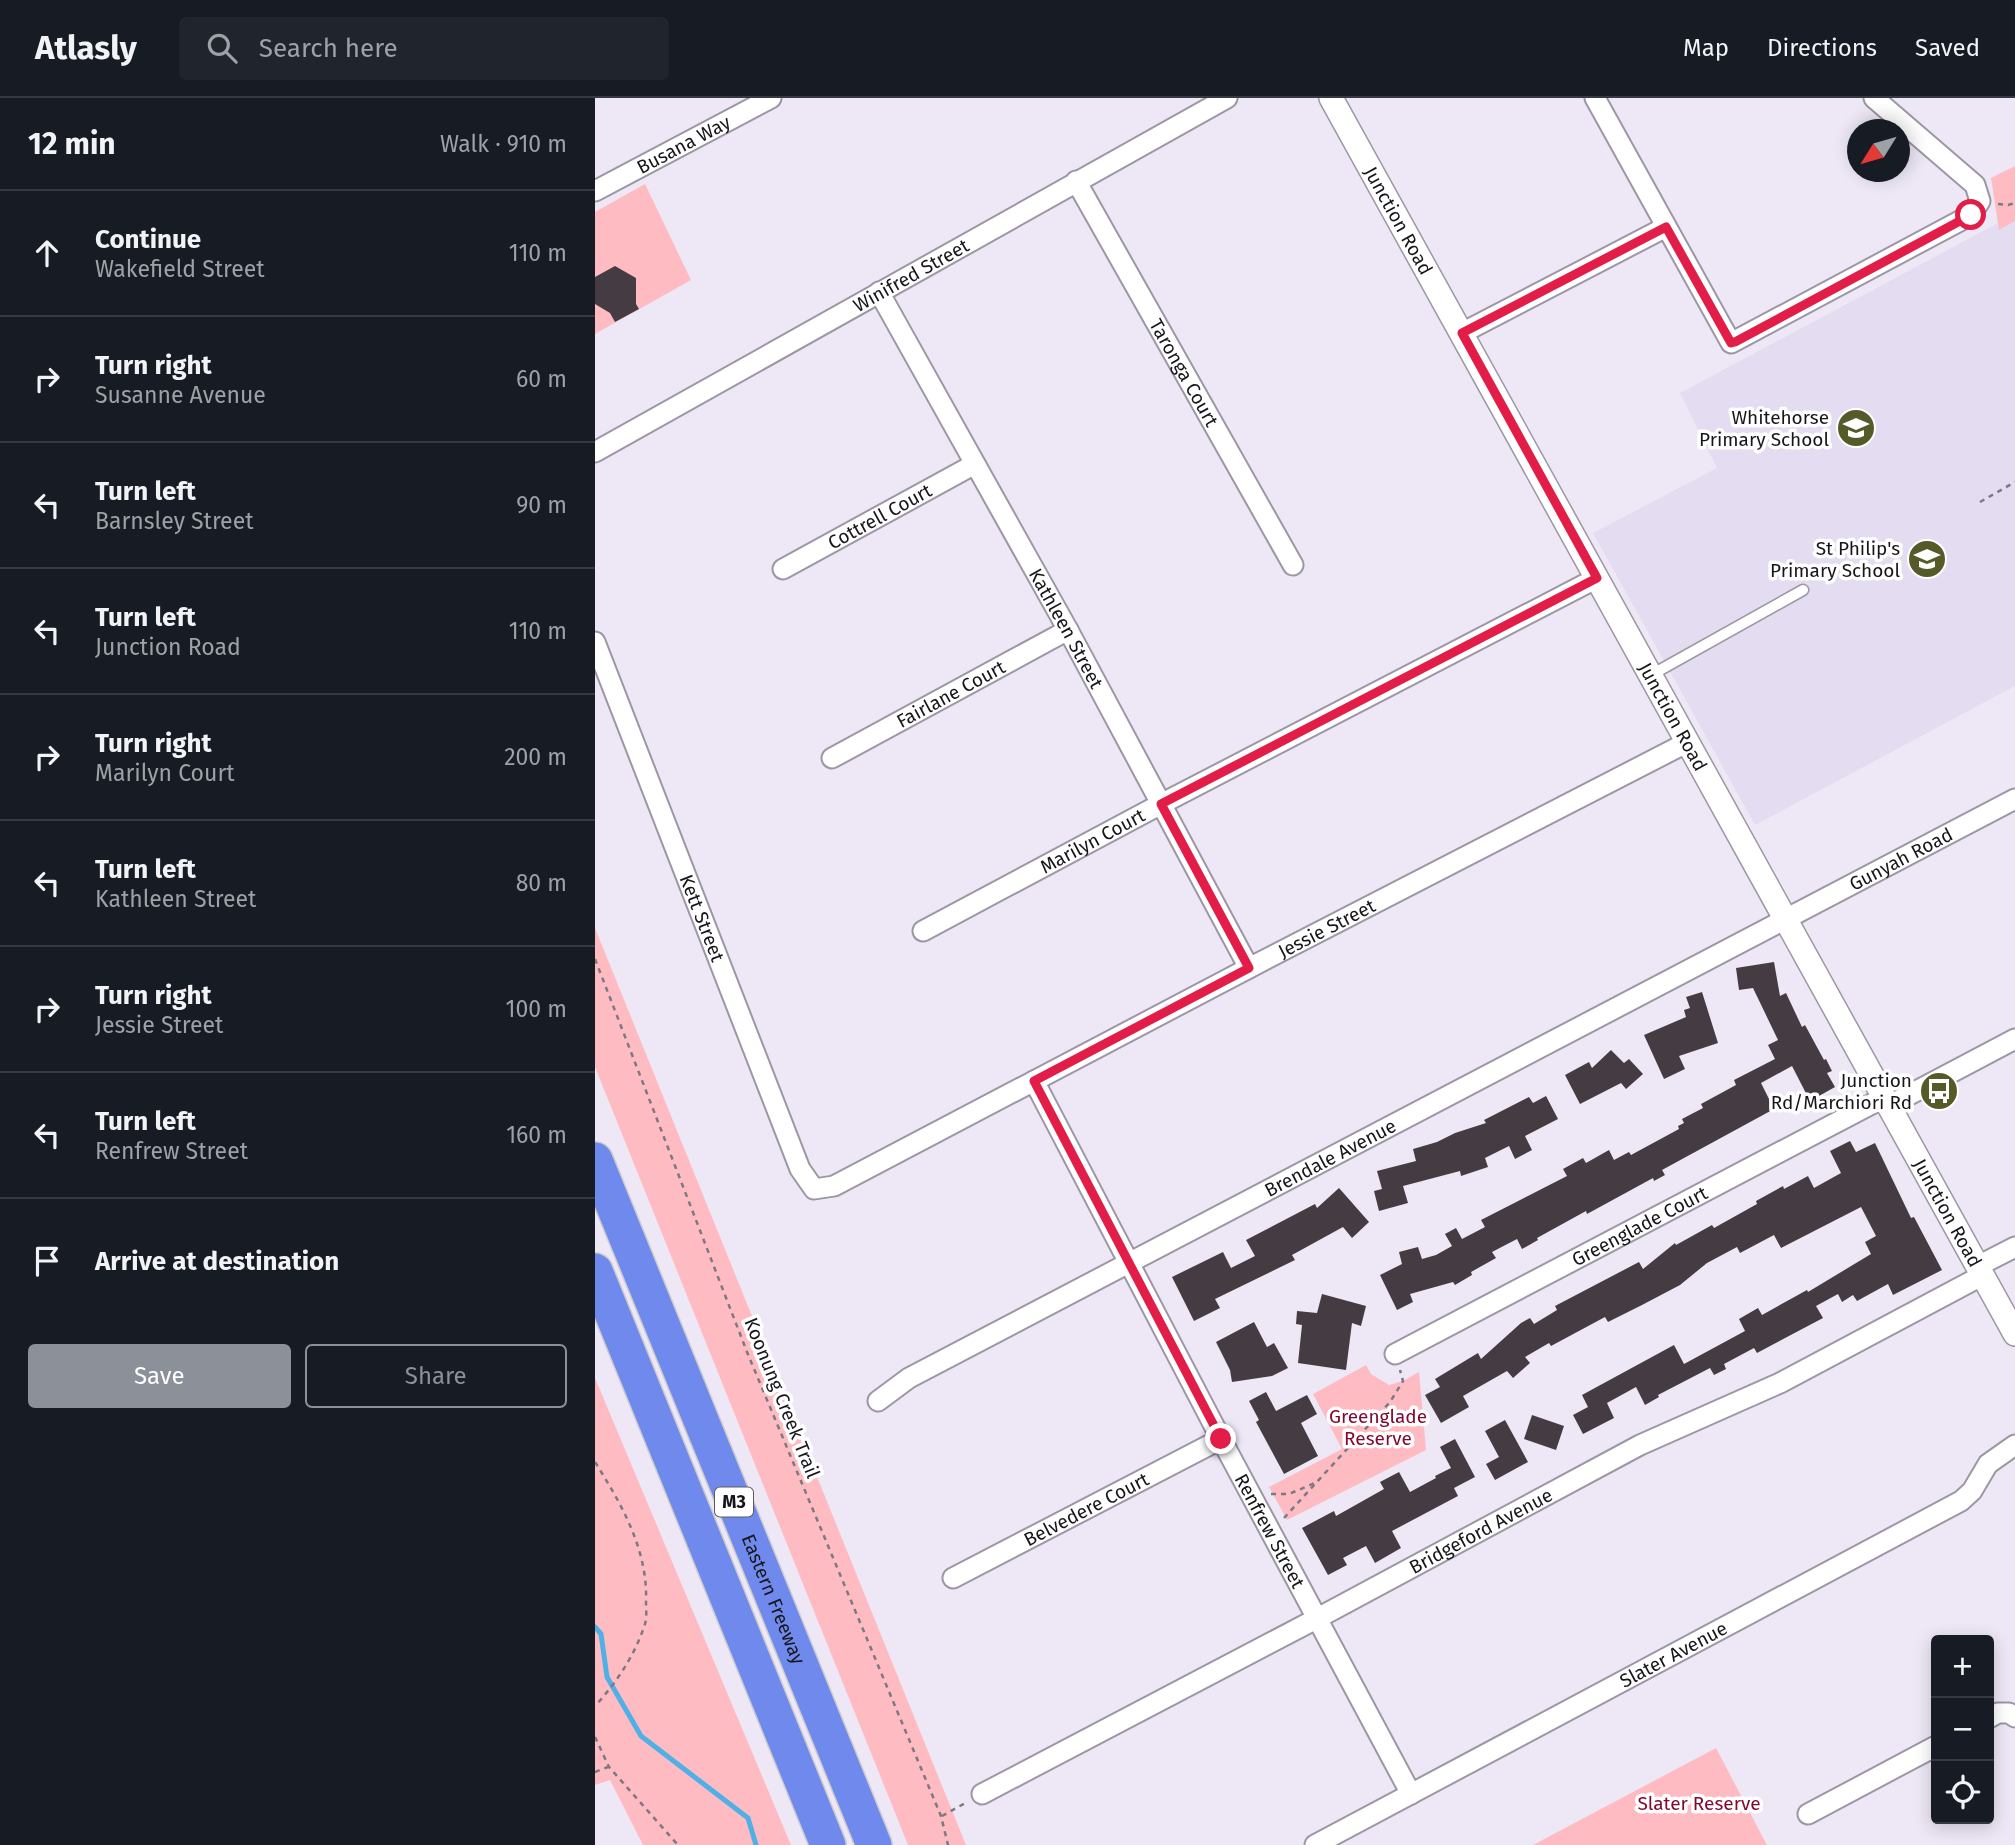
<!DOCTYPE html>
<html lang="en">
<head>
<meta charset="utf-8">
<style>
	body { margin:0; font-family:"Fira Sans",sans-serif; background:#20242c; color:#f1f3f6 }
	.controls { position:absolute; right:21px; bottom:21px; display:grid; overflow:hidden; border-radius:7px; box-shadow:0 4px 18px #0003 }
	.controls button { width:63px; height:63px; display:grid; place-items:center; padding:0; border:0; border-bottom:2px solid #363941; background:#171b24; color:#f1f3f6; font:35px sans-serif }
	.compass { position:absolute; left:1252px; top:21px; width:63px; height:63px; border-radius:50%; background:#171b24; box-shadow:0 4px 18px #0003; rotate:233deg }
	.stop { position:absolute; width:21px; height:21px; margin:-16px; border:5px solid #e11d48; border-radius:50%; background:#fff }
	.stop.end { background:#e11d48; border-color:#fff; box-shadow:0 2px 7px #0008 }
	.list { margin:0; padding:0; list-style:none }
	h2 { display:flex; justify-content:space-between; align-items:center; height:91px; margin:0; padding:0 28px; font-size:30px }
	h2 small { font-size:23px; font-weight:400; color:#9ea1a6 }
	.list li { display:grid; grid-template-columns:46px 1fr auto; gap:21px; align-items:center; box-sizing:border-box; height:126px; padding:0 28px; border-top:2px solid #363941 }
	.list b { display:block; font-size:26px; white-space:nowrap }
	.list p { margin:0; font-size:23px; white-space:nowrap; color:#9ea1a6 }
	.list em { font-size:23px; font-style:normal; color:#9ea1a6 }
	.actions { display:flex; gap:14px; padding:21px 28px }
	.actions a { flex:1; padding:16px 0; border:2px solid #8c9099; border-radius:7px; text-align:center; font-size:24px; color:#8c9099 }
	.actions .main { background:#8c9099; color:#fff }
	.icon { flex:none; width:38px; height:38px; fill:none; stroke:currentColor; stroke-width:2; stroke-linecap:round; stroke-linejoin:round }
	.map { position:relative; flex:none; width:1420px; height:1747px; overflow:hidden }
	header { display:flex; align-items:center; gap:42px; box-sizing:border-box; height:98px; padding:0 35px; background:#171b24; border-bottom:2px solid #363941 }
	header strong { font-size:33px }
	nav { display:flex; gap:38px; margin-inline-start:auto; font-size:24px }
	.search { width:490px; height:63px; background:#20242c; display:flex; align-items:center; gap:18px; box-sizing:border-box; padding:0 24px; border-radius:7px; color:#9ea1a6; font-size:26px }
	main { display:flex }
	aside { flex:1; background:#171b24 }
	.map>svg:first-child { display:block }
</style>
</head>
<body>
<header>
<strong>Atlasly</strong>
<div class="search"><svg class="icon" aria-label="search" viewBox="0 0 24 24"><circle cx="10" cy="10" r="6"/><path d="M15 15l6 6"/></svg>Search here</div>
<nav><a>Map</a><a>Directions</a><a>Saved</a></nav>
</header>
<main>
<aside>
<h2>12 min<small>Walk · 910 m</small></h2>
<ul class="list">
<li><svg class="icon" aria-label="ahead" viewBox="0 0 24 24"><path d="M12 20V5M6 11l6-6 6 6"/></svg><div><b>Continue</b><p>Wakefield Street</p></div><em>110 m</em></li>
<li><svg class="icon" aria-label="right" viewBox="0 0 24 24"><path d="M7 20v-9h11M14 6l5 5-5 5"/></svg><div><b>Turn right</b><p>Susanne Avenue</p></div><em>60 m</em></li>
<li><svg class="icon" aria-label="left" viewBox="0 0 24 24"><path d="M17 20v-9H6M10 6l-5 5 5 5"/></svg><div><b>Turn left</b><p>Barnsley Street</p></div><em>90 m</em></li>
<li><svg class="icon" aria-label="left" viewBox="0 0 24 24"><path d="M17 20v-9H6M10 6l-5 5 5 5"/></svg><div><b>Turn left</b><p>Junction Road</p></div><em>110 m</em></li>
<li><svg class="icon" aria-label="right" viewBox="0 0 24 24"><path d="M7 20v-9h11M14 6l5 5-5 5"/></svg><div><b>Turn right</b><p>Marilyn Court</p></div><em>200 m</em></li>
<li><svg class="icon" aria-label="left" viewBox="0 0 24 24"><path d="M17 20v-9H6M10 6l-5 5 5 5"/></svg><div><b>Turn left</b><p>Kathleen Street</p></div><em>80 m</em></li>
<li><svg class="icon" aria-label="right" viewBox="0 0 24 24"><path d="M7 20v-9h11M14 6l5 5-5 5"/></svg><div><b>Turn right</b><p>Jessie Street</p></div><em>100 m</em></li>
<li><svg class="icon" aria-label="left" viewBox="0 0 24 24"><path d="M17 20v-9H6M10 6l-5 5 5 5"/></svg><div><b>Turn left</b><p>Renfrew Street</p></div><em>160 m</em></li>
<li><svg class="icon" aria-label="arrive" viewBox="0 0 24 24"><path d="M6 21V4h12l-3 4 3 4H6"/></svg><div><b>Arrive at destination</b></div></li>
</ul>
<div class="actions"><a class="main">Save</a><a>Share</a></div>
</aside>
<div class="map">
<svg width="1420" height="1747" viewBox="0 0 1420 1747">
	<rect width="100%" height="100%" fill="#eee8f6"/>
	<!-- built -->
	<polygon fill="#e4dcf0" points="1420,116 1420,588 1160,727 998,435 1122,370 1085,295"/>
	<!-- green -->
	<g fill="#ffbbc2">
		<polygon points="1420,68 1420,123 1404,132 1396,80"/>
		<polygon points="50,86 96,182 0,236 0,114"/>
		<polygon points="0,830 371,1747 313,1747 0,969"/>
		<polygon points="771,1267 776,1276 794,1287 808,1283 824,1274 831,1352 692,1422 674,1389 747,1351 718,1296"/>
		<polygon points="0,1280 196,1747 48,1747 15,1682 0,1687"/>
		<polygon points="1121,1650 1172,1747 938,1747"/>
	</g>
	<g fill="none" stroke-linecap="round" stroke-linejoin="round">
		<!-- stream -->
		<polyline stroke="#4eb0e6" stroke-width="5" points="0,1529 6,1536 12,1579 46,1638 153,1720 161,1747"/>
	</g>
	<!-- building -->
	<g fill="#453b42">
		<polygon points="20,168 41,180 41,206 44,211 20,224 15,215 0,206 0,179"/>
		<polygon points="1179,864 1185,898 1191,895 1207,929 1210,927 1229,962 1231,961 1237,973 1232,975 1240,989 1215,1003 1197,968 1166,985 1179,1011 1067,1072 1070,1077 1059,1083 1058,1080 992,1116 991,1113 942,1140 943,1142 927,1151 922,1141 897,1154 901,1160 876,1174 877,1177 860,1187 858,1184 815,1196 818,1204 802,1212 785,1177 807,1166 804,1154 823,1149 827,1161 841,1157 857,1148 850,1136 861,1130 867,1141 890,1129 886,1122 972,1078 968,1071 988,1060 991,1065 1014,1052 1019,1062 1034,1054 1036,1057 1084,1031 1083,1028 1089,1025 1087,1021 1108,1010 1106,1006 1141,987 1139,982 1180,961 1173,947 1183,942 1158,890 1144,892 1141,870"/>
		<polygon points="1107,894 1123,945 1084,958 1090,971 1069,981 1049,937 1091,919 1089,912 1095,910 1091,899"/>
		<polygon points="1016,952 1029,965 1034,961 1048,976 1031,991 1026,985 985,1006 970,977 994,964 997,970"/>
		<polygon points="951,998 963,1021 930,1038 937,1052 920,1061 914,1048 890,1060 893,1069 866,1078 865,1073 808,1088 813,1105 784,1113 779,1093 787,1091 782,1073 821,1063 818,1051 842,1044 860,1035 891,1025 889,1022 934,999 938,1005"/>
		<polygon points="1255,1043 1261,1054 1280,1045 1316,1120 1319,1119 1347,1172 1298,1197 1293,1186 1262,1203 1258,1197 1247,1204 1243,1196 1221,1208 1228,1220 1162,1255 1159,1250 1129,1266 1131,1271 1119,1277 1115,1270 1063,1297 1064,1299 1050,1307 1041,1289 1012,1305 1019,1320 988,1336 978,1317 993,1309 987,1297 1079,1247 1089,1266 1150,1233 1144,1221 1163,1210 1167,1217 1212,1192 1213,1194 1276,1156 1270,1144 1281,1138 1266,1109 1186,1150 1179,1137 1145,1155 1142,1149 1112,1165 1085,1187 1047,1207 1013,1224 1010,1219 956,1248 954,1245 930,1259 935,1265 918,1280 912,1273 868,1298 874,1309 846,1325 830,1297 845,1289 840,1281 883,1255 886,1261 926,1225 935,1220 939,1226 962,1212 960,1208 1044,1164 1048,1171 1080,1145 1081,1147 1117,1127 1119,1130 1162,1106 1161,1103 1188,1088 1189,1091 1213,1078 1219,1090 1246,1075 1235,1053"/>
		<polygon points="744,1090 774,1124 757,1140 748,1129 697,1157 700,1162 620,1201 625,1210 599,1223 577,1179 628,1154 636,1170 660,1158 651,1142 720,1106 722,1110"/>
		<polygon points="727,1196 771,1208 766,1228 757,1225 751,1272 703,1265 707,1227 701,1226 702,1213 722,1215"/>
		<polygon points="659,1224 672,1249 679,1245 693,1270 677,1278 637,1284 635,1272 621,1244"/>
		<polygon points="671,1294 681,1313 712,1297 722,1316 706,1325 723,1358 689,1376 661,1324 664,1322 654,1303"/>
		<polygon points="937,1317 969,1328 961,1352 929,1341"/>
		<polygon points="910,1322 933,1364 900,1382 891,1366 904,1359 890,1333"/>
		<polygon points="860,1341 880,1379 859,1390 863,1398 797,1433 806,1450 780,1465 771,1448 748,1460 752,1467 733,1477 707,1430 739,1413 741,1418 789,1391 785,1384 804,1374 815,1394 841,1380 840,1378 856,1370 845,1349"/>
	</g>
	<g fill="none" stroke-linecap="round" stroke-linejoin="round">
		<defs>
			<polyline id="service" points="1056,577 1208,492"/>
			<g id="minor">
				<polyline points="1000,0 1136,245 1376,117 1385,103 1380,87 1279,0"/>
				<path id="s1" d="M481 83 698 467"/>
				<path id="s2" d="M0 93 176 0"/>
				<path id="s3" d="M284 194 473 532 654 870"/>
				<polyline points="867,235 1071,129"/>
				<path id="s4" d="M0 354 632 0"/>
				<path id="s5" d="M188 471 380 366"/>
				<path id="s6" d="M0 544 205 1071 219 1091 239 1088 654 870 1093 644"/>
				<path id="s7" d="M237 660 473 532"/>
				<path id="s8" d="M328 833 566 706 1002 480"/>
				<path id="s9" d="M439 983 626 1341 816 1696"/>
				<polyline points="1295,1007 1420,941"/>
				<polyline points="1383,1168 1420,1149"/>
				<path id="s10" d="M800 1256 1290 999"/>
				<path id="s11" d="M283 1303 314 1280 1420 701"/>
				<path id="s12" d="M358 1480 626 1341"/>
				<polyline points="1394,1620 1403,1615 1414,1615 1420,1619"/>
				<path id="s13" d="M387 1696 721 1521 1045 1347 1185 1285 1388 1177"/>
				<polyline points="1213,1716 1341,1648"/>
				<path id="s14" d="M720 1747 1366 1403 1377 1393 1393 1366 1420 1347"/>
			</g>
			<g id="tertiary">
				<path id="s15" d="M736 0 1420 1236"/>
			</g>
			<g id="motorway">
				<path id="s16" d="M0 1062 279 1747"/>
				<polyline points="0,1173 233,1747"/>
			</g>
		</defs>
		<!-- service casing -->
		<use href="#service" stroke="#9c97a3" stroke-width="13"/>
		<!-- minor casing -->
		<use href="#minor" stroke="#9c97a3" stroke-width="23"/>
		<!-- tertiary casing -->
		<use href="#tertiary" stroke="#9c97a3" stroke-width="26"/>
		<!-- motorway casing -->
		<use href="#motorway" stroke="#cccccd" stroke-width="38"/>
		<!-- path -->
		<g stroke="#7d7982" stroke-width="2.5" stroke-dasharray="5 5" stroke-linecap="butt">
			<polyline points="1403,106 1413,107 1420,105"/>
			<polyline points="1385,404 1420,384"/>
			<polyline points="0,861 152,1254 346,1718 353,1747"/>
			<path d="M0 1364C27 1407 53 1452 51 1504 51 1511 52 1519 50 1526 40 1557 22 1584 0 1608"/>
			<polyline points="676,1396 694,1396 720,1385"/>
			<polyline points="689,1420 795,1304 808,1283 805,1272"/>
			<polyline points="0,1639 14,1669 83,1747"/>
			<polyline points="0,1674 13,1669"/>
			<polyline points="347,1718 372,1704"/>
		</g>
		<!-- service -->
		<use href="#service" stroke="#fff" stroke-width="10"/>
		<!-- minor -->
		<use href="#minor" stroke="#fff" stroke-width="19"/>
		<!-- tertiary -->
		<use href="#tertiary" stroke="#fff" stroke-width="23"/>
		<!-- motorway -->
		<use href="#motorway" stroke="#6f8aec" stroke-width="35"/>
	</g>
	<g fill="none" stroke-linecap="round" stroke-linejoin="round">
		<!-- route -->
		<polyline stroke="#e11d48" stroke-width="9" points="626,1341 439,983 654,870 566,706 1002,480 867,235 1071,129 1136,245 1140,244 1376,117"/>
	</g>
	<!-- icons -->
	<defs>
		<symbol id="school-disc" viewBox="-11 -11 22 22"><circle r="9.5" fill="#555a28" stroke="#fff"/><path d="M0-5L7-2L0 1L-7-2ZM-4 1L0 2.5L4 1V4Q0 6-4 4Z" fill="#fff"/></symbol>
		<symbol id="bus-disc" viewBox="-11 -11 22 22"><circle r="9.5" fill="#555a28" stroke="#fff"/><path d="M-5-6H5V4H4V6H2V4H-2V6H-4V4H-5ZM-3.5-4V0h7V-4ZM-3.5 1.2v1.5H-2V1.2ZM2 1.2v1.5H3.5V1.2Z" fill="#fff"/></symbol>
	</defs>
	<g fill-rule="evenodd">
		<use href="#school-disc" x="1239" y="308" width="44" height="44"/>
		<use href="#school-disc" x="1310" y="439" width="44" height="44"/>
		<use href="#bus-disc" x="1322" y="971" width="44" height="44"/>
	</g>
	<g text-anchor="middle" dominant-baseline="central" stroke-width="7" stroke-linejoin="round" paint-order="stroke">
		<!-- shield labels -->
		<rect fill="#fff" stroke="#5d5b5f" stroke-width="2" x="120" y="1389.5" width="38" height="29" rx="5"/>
		<g font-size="18" font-weight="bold" fill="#17151a">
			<text x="139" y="1404">M3</text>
		</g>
		<!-- street labels -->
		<g font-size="19" fill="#17151a" stroke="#fff">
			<text stroke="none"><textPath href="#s2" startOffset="100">Busana Way</textPath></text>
			<text stroke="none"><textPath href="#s15" startOffset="140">Junction Road</textPath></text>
			<text stroke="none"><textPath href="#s4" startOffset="362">Winifred Street</textPath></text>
			<text stroke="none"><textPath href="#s1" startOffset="220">Taronga Court</textPath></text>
			<text stroke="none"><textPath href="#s5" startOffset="110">Cottrell Court</textPath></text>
			<text stroke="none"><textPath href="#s3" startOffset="385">Kathleen Street</textPath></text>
			<text stroke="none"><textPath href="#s7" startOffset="135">Fairlane Court</textPath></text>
			<text stroke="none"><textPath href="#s15" startOffset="707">Junction Road</textPath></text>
			<text stroke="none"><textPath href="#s8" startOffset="192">Marilyn Court</textPath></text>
			<text stroke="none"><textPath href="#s11" startOffset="1158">Gunyah Road</textPath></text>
			<text stroke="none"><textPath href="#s6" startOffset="296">Kett Street</textPath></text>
			<text stroke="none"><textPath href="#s6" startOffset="1166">Jessie Street</textPath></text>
			<text stroke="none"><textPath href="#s11" startOffset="514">Brendale Avenue</textPath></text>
			<text stroke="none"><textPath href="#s15" startOffset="1274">Junction Road</textPath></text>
			<text stroke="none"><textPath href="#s10" startOffset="276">Greenglade Court</textPath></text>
			<text transform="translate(187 1300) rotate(68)">Koonung Creek Trail</text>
			<text stroke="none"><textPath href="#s12" startOffset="150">Belvedere Court</textPath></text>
			<text stroke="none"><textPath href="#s9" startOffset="508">Renfrew Street</textPath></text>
			<text stroke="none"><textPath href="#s13" startOffset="564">Bridgeford Avenue</textPath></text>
			<text stroke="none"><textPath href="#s16" startOffset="474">Eastern Freeway</textPath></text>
			<text stroke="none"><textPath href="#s14" startOffset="406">Slater Avenue</textPath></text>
		</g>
		<!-- poi labels -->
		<g font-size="19" fill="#17151a" stroke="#fff" text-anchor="end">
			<text x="1234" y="319">Whitehorse<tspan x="1234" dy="22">Primary School</tspan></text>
			<text x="1305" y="450">St Philip's<tspan x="1305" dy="22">Primary School</tspan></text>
			<text x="1317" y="982">Junction<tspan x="1317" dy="22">Rd/Marchiori Rd</tspan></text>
		</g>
		<!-- park labels -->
		<g font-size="19" fill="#82092e" stroke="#fff">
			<text x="783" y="1318">Greenglade<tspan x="783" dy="22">Reserve</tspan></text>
			<text x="1104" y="1705">Slater Reserve</text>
		</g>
	</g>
</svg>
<div class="controls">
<button>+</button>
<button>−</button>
<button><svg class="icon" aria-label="locate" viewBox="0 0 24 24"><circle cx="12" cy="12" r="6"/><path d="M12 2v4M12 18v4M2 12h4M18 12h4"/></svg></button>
</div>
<svg class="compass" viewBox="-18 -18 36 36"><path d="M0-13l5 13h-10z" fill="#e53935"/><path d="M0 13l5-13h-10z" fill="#9ea1a6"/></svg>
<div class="stop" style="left:1376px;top:117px"></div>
<div class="stop end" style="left:626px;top:1341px"></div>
</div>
</main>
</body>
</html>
